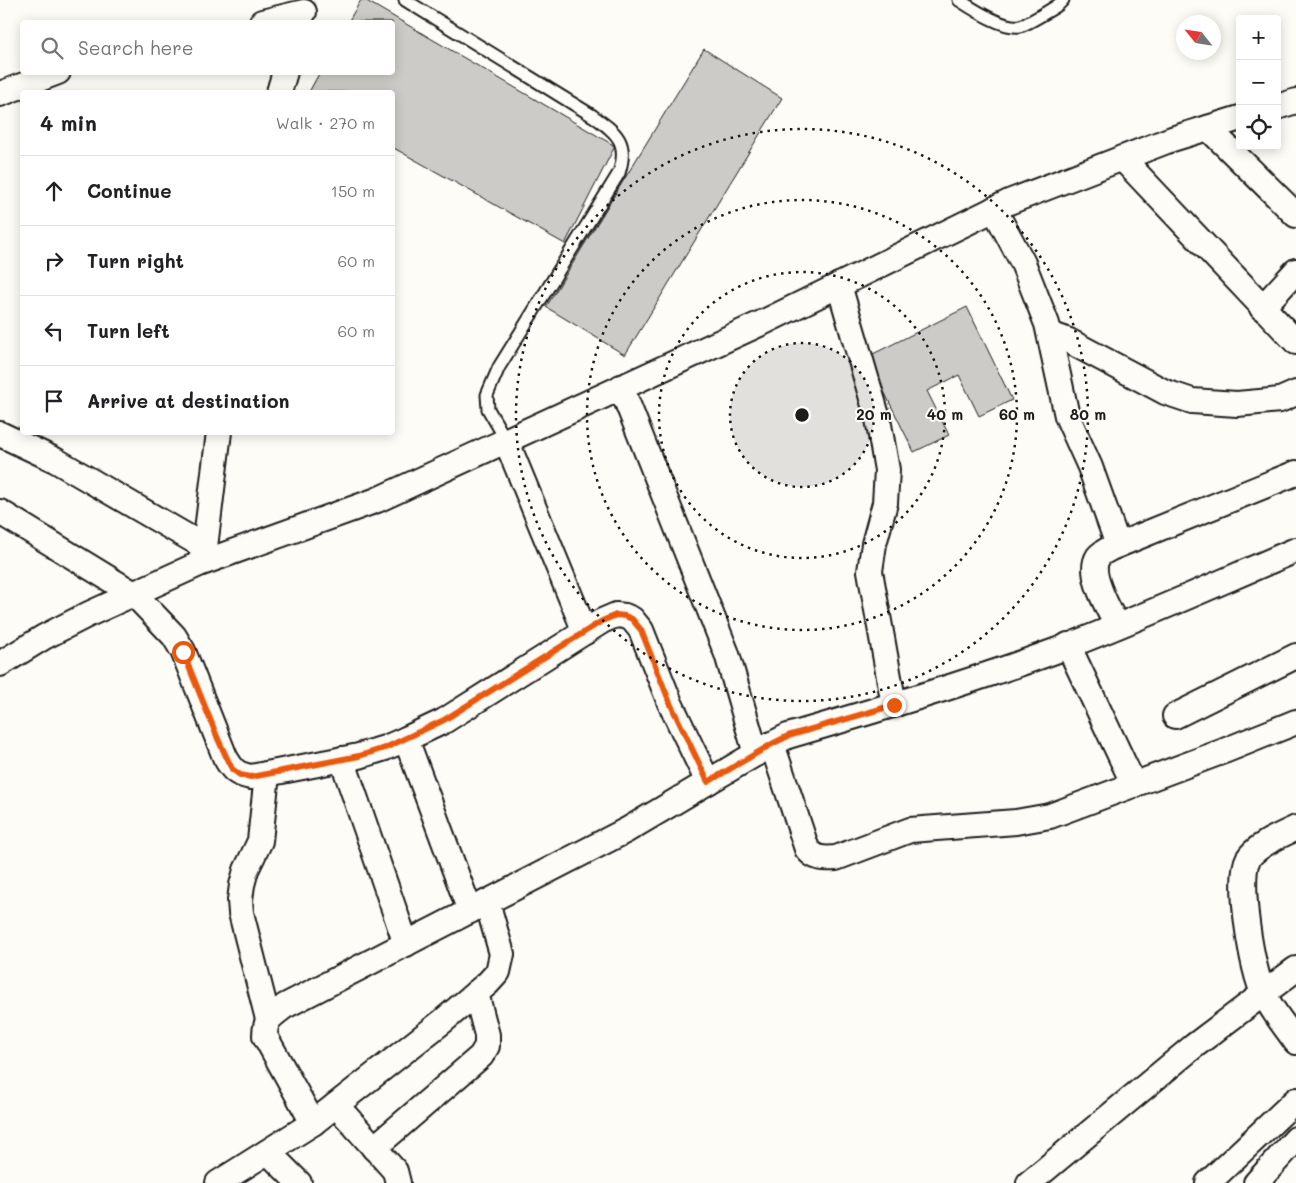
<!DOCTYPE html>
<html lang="en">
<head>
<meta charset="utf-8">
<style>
	body { margin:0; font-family:Mali,sans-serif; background:#f6f6f6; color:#202124 }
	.controls { position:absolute; right:15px; top:15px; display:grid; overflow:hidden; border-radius:5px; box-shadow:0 2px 12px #0003 }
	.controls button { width:45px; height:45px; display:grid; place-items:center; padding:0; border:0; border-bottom:1px solid #e0e0e0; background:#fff; color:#202124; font:25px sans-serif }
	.compass { position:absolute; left:1176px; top:15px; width:45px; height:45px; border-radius:50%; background:#fff; box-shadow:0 2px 12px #0003; rotate:300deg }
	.stop { position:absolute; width:15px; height:15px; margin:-11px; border:4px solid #ea580c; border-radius:50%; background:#fff }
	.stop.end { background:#ea580c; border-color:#fff; box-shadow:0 1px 5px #0008 }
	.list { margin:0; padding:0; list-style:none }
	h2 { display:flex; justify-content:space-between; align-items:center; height:65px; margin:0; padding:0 20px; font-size:21px }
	h2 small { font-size:16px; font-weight:400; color:#757577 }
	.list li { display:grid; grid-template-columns:32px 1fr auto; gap:15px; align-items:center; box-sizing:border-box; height:70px; padding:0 20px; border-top:1px solid #e0e0e0 }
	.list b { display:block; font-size:19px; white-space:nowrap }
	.list em { font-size:16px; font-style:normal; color:#757577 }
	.icon { flex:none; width:28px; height:28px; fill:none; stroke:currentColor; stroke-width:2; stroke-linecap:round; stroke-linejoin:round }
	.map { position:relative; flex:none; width:1296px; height:1183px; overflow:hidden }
	.search { position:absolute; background:#fff; box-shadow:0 2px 12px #0003; left:20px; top:20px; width:375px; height:55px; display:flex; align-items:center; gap:12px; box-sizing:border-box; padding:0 18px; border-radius:5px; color:#757577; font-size:19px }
	.panel { position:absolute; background:#fff; box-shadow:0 2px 12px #0003; left:20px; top:90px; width:375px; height:345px; border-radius:5px }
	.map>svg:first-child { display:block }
</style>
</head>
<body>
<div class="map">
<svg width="1296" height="1183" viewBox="0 0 1296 1183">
	<rect width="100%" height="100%" fill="#fdfcf7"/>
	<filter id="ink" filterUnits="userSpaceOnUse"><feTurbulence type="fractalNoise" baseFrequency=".02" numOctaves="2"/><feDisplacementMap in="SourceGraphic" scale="10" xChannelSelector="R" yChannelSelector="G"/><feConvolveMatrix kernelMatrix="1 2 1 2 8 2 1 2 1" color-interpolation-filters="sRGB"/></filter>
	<g filter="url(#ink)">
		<!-- building -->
		<g fill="#cccbc8" stroke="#1c1c1c">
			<polygon points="361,0 365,0 615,146 565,244 392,147 392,92 309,92 320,72 392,72 392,22 348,22"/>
			<polygon points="704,49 782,98 625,355 546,307"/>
			<polygon points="967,307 1012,400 979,416 959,375 927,391 949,435 914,452 867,357"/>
		</g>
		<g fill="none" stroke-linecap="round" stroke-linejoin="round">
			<defs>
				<g id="lane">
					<path d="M405 0 593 116C617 133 629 142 619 173L499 367 487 395 488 409 506 440"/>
					<path d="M959 0C973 9 1003 29 1020 26 1028 24 1050 10 1058 5L1063 0"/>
				</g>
				<g id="street">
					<polyline points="262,22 304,12"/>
					<polyline points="279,92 285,72"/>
					<polyline points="0,94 58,72"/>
					<polyline points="1277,107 1296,101"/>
					<polyline points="1208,128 1296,215"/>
					<polyline points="1122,158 1296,342"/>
					<polyline points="994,209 1023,263 1047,324 1067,416 1090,467 1118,545"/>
					<polyline points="839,285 878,419 887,470 885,503 874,544 870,571 894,705"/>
					<polyline points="1262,308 1296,271"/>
					<polyline points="1050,334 1069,341 1165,392 1192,401 1237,404 1280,400 1296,393"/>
					<polyline points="621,387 727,654 756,754"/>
					<polyline points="0,434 55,460 205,547"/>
					<polyline points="506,440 585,632"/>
					<path d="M0 512 134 594 174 636 183 651 225 757C233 771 236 774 251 777L359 756 385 748 406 739 444 721 602 621 616 615 625 616 632 619 641 630 670 703 708 782"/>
					<polyline points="201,560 205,547 219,432"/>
					<path d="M1117 626C1109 609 1087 574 1098 557 1101 553 1107 550 1111 548L1296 473"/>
					<polyline points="1068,645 1134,785"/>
					<polyline points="0,664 44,637 89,614 199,564 377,500 766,321 1009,202 1172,139 1240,118"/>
					<polyline points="1175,716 1296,656"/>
					<polyline points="406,739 470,911"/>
					<path d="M772 744 807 849C815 859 823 859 836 858L910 830 1016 822 1050 816 1224 751 1296 722"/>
					<polyline points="342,759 406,944"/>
					<polyline points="267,774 260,841 246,870 242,885 240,900 241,913 268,1019"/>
					<path d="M1296 828C1282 835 1256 845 1248 859 1237 879 1252 973 1264 994 1272 1011 1285 1026 1296 1042"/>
					<polyline points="336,1105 395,1171 398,1183"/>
					<path d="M313 1123 265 1036C265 1018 272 1016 285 1006L627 830 772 744 788 736C878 710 968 683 1055 651 1137 620 1216 584 1296 550"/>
					<polyline points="374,1148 481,1056 487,1046 487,1035 476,993"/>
					<polyline points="268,1152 299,1183"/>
					<polyline points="218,1183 313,1123 443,1021 488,983 498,972 502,954 487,902"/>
					<polyline points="1029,1183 1194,1046 1296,969"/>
					<polyline points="1208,1183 1296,1100"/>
					<polyline points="1256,1183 1296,1139"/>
				</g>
			</defs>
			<!-- lane casing -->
			<use href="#lane" stroke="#1c1c1c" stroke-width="15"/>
			<!-- street casing -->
			<use href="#street" stroke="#1c1c1c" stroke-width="28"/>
			<!-- lane -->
			<use href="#lane" stroke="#fdfcf7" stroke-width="11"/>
			<!-- street -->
			<use href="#street" stroke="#fdfcf7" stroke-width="24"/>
		</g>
	</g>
	<g fill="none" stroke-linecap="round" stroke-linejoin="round" filter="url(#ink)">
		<!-- route -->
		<polyline stroke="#ea580c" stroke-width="6" points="183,652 218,739 232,769 240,775 251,777 359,756 385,748 444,720 602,621 616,615 625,616 632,619 641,630 670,703 708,782 772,744 788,736 894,705"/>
	</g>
	<!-- distance rings -->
	<circle cx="802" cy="415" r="72" fill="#1c1c1c" fill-opacity=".12"/>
	<g fill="none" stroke="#1c1c1c" stroke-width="2.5" stroke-dasharray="2.5 5">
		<circle cx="802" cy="415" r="72"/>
		<circle cx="802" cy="415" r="143"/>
		<circle cx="802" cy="415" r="215"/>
		<circle cx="802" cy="415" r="286"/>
	</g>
	<circle cx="802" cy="415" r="8" fill="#1c1c1c" stroke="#fdfcf7" stroke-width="2.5"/>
	<g font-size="15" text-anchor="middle" font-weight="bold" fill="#1c1c1c" stroke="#fdfcf7" stroke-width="4" stroke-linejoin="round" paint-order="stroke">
		<text x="874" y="420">20 m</text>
		<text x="945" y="420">40 m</text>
		<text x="1017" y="420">60 m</text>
		<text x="1088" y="420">80 m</text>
	</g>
</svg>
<div class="controls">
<button>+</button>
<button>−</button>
<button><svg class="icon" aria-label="locate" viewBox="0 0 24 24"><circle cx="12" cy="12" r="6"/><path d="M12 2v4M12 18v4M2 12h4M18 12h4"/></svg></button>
</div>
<svg class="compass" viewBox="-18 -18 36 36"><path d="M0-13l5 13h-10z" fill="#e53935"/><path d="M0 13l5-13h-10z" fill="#757577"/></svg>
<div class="stop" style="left:183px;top:652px"></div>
<div class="stop end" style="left:894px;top:705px"></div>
<div class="search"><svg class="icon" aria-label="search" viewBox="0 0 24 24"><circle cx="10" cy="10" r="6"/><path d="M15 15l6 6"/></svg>Search here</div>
<section class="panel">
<h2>4 min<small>Walk · 270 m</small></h2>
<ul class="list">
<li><svg class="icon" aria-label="ahead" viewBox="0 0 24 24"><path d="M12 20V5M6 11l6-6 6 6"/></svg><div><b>Continue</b></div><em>150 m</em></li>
<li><svg class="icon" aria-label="right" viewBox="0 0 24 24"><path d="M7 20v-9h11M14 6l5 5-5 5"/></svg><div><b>Turn right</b></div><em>60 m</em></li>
<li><svg class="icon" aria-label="left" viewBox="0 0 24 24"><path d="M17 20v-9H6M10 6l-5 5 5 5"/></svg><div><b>Turn left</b></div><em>60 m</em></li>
<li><svg class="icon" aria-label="arrive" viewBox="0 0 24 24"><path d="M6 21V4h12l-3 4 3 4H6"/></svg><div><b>Arrive at destination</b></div></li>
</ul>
</section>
</div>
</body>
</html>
